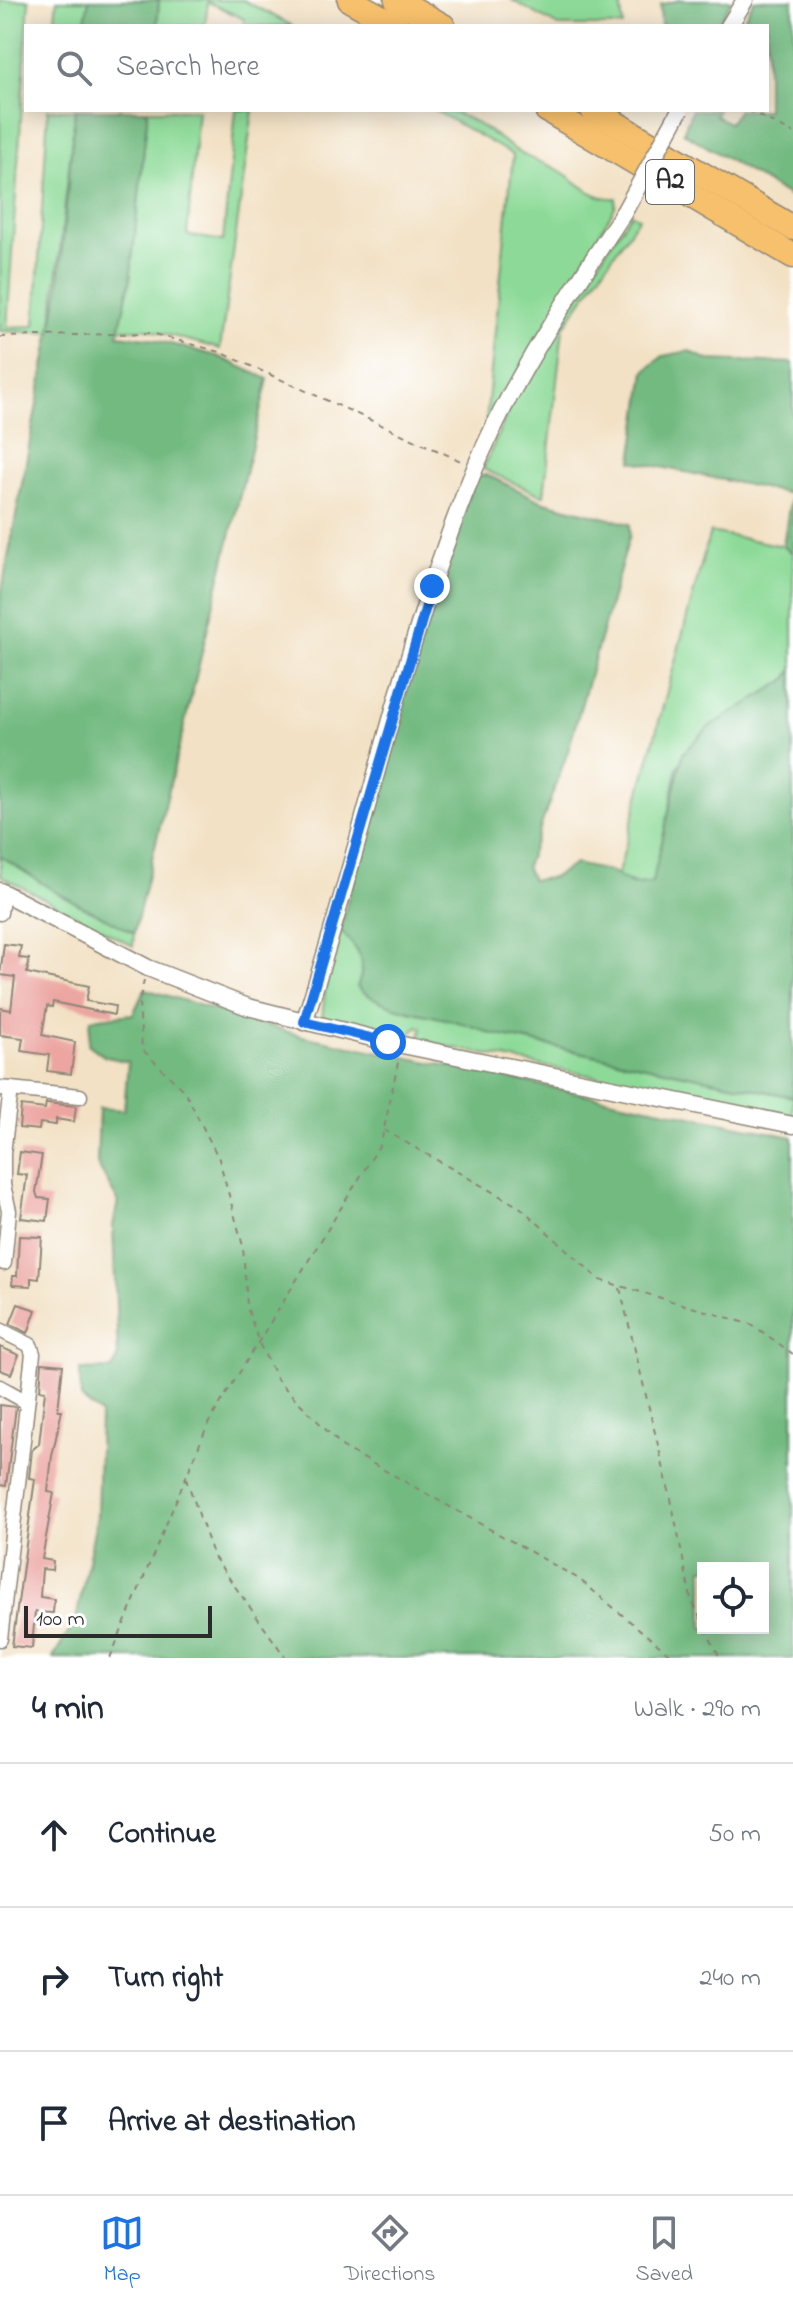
<!DOCTYPE html>
<html lang="en">
<head>
<meta charset="utf-8">
<style>
	body { margin:0; font-family:"Indie Flower",sans-serif; background:#f6f6f7; color:#1f2937 }
	.controls { position:absolute; right:24px; bottom:24px; display:grid; overflow:hidden; border-radius:0px; box-shadow:0 4px 20px #0003 }
	.controls button { width:72px; height:72px; display:grid; place-items:center; padding:0; border:0; border-bottom:2px solid #e0e1e3; background:#fff; color:#1f2937; font:40px sans-serif }
	.scale { position:absolute; left:24px; bottom:20px; width:188px; box-sizing:border-box; padding-left:8px; border:4px solid #2b2b2b; border-top:0; font-size:22px; line-height:28px; white-space:nowrap; color:#2b2b2b; -webkit-text-stroke:6px #fff; paint-order:stroke }
	.stop { position:absolute; width:24px; height:24px; margin:-18px; border:6px solid #1a73e8; border-radius:50%; background:#fff }
	.stop.end { background:#1a73e8; border-color:#fff; box-shadow:0 2px 8px #0008 }
	.list { margin:0; padding:0; list-style:none }
	h2 { display:flex; justify-content:space-between; align-items:center; height:104px; margin:0; padding:0 32px; font-size:34px }
	h2 small { font-size:26px; font-weight:400; color:#747a83 }
	.list li { display:grid; grid-template-columns:52px 1fr auto; gap:24px; align-items:center; box-sizing:border-box; height:144px; padding:0 32px; border-top:2px solid #e0e1e3 }
	.list b { display:block; font-size:30px; white-space:nowrap }
	.list em { font-size:26px; font-style:normal; color:#747a83 }
	.icon { flex:none; width:44px; height:44px; fill:none; stroke:currentColor; stroke-width:2; stroke-linecap:round; stroke-linejoin:round }
	.map { position:relative; flex:none; width:793px; height:1658px; overflow:hidden }
	.search { position:absolute; background:#fff; box-shadow:0 4px 20px #0003; left:24px; right:24px; top:24px; height:88px; display:flex; align-items:center; gap:20px; box-sizing:border-box; padding:0 28px; border-radius:0px; color:#747a83; font-size:30px }
	.sheet { height:536px; background:#fff }
	nav { display:flex; justify-content:space-around; align-items:center; box-sizing:border-box; height:112px; border-top:2px solid #e0e1e3; background:#fff; font-size:22px; color:#747a83 }
	nav a { display:grid; justify-items:center; gap:4px }
	nav .on { color:#1a73e8 }
	.map>svg:first-child { display:block }
</style>
</head>
<body>
<div class="map">
<svg width="793" height="1658" viewBox="0 0 793 1658">
	<rect width="100%" height="100%" fill="#fff"/>
	<filter id="ink" filterUnits="userSpaceOnUse"><feTurbulence type="fractalNoise" baseFrequency=".0125" numOctaves="2"/><feDisplacementMap in="SourceGraphic" scale="16" xChannelSelector="R" yChannelSelector="G"/><feConvolveMatrix kernelMatrix="1 2 1 2 8 2 1 2 1" color-interpolation-filters="sRGB"/></filter>
	<filter id="wash" filterUnits="userSpaceOnUse"><feTurbulence type="fractalNoise" baseFrequency=".006" numOctaves="4" result="noise"/><feDisplacementMap in="SourceGraphic" scale="32" xChannelSelector="R" yChannelSelector="G"/><feGaussianBlur stdDeviation="1.8" result="paint"/><feColorMatrix in="noise" values="0 0 0 0 0 0 0 0 0 0 0 0 0 0 0 0 0 1.4 0 .05"/><feComposite in="paint" operator="in"/></filter>
	<g filter="url(#wash)">
		<rect width="100%" height="100%" fill="#f2e1c4"/>
		<!-- green -->
		<g fill="#8dda98" stroke="#5c8262" stroke-width="2">
			<polygon points="0,0 29,0 7,327 35,326 48,110 75,110 51,333 0,331"/>
			<polygon points="57,0 89,0 84,26 54,26"/>
			<polygon points="159,0 243,0 293,26 244,26 244,19 208,2 205,26 157,26"/>
			<polygon points="512,0 620,0 623,26 558,26"/>
			<polygon points="148,110 198,110 187,235 223,241 236,110 253,110 220,349 147,329 119,329 130,281"/>
			<path d="M434 110C469 110 493 137 522 154 534 161 549 164 562 172 579 183 593 200 616 198L615 207 485 431 513 155Z"/>
			<polygon points="631,213 639,218 563,328 544,495 539,494 483,469 522,379"/>
			<polygon points="710,532 783,546 793,553 793,669 787,679 678,766 655,879 644,886 617,877"/>
			<polygon points="0,856 59,894 134,933 133,946 1,876"/>
			<polygon points="340,930 359,950 372,997 472,1025 489,1033 793,1097 793,1117 441,1045 419,1039 422,1028 418,1026 410,1034 371,1031 322,1019 327,973"/>
		</g>
		<!-- forest -->
		<g fill="#72ba80" stroke="#4e7256" stroke-width="2" fill-rule="evenodd">
			<polygon points="89,0 159,0 157,26 84,26"/>
			<polygon points="679,0 732,0 717,26 661,26 660,5"/>
			<polygon points="754,0 793,0 793,199 683,132 692,110 718,110 715,115 729,123 739,110 767,110 767,26 740,26"/>
			<polygon points="75,110 148,110 130,281 118,335 147,338 217,356 268,379 134,933 59,894 0,856 0,600 58,293"/>
			<polygon points="689,351 708,360 793,363 793,553 783,546 791,494 632,461 645,371 663,356"/>
			<path d="M487 475 541 501 630 524V535L568 751 526 867 532 880 552 878 575 864 612 872 631 884 652 883 683 753 709 727 787 679 793 670V1097L489 1033C449 1013 391 1017 357 987 368 961 358 949 340 930L396 715 475 476Z"/>
			<path d="M145 989 302 1036 793 1137V1658H53L76 1620 97 1516 100 1414 81 1398 80 1370 112 1369 118 1359 113 1226 118 1201 97 1164 99 1108 124 1110 128 1062 104 1056 88 1044 91 1019 133 1014ZM703 1568H763V1628H703Z"/>
		</g>
		<g id="blocks">
			<!-- building -->
			<g fill="#eca5a1">
				<polygon points="4,944 21,946 19,958 29,959 27,973 89,986 86,1001 115,1006 114,1015 53,1002 52,1007 47,1006 42,1035 75,1042 71,1074 47,1071 49,1055 21,1051 23,1038 0,1035 0,1008 11,1010 15,977 0,975"/>
				<polygon points="46,1103 76,1106 74,1122 56,1119 56,1125 40,1123 39,1130 19,1128 21,1106 45,1109"/>
				<polygon points="20,1152 42,1155 36,1192 38,1198 50,1199 47,1221 21,1218 27,1175 17,1174"/>
				<polygon points="19,1236 42,1237 39,1279 31,1278 31,1286 12,1285 13,1276 17,1276"/>
				<polygon points="18,1304 36,1310 28,1333 10,1324"/>
				<polygon points="0,1347 19,1355 11,1374 0,1370"/>
				<polygon points="42,1363 63,1365 58,1410 62,1410 52,1456 48,1492 54,1493 42,1559 53,1561 52,1570 42,1569 40,1597 54,1599 53,1613 35,1612 32,1648 12,1646 35,1479 29,1478 32,1450 39,1444 45,1391 40,1390"/>
				<polygon points="0,1405 16,1407 6,1486 0,1485"/>
			</g>
		</g>
	</g>
	<g filter="url(#ink)">
		<use href="#blocks" fill-opacity="0" stroke="#8e8678" stroke-width="2"/>
		<g fill="none" stroke-linecap="round" stroke-linejoin="round">
			<defs>
				<g id="minor">
					<polyline points="0,913 3,893"/>
					<polyline points="0,1088 80,1096"/>
					<polyline points="4,1263 9,1211 3,1185 3,1153 11,1089"/>
					<polyline points="0,1330 30,1345 33,1354 0,1639"/>
					<polyline points="0,1387 27,1402"/>
				</g>
				<g id="tertiary">
					<polyline points="729,26 745,0"/>
					<polyline points="0,891 148,968 248,1007 388,1042 793,1125"/>
					<path d="M304 1022C364 841 400 650 473 473 511 380 569 296 624 212"/>
				</g>
				<g id="motorway">
					<polyline points="350,0 397,26"/>
					<polyline points="397,0 443,26"/>
					<polyline points="547,110 793,256"/>
					<polyline points="593,110 793,228"/>
				</g>
			</defs>
			<!-- minor casing -->
			<use href="#minor" stroke="#8e8678" stroke-width="17"/>
			<!-- tertiary casing -->
			<use href="#tertiary" stroke="#8e8678" stroke-width="19"/>
			<!-- motorway casing -->
			<use href="#motorway" stroke="#8e8678" stroke-width="27"/>
			<!-- path -->
			<g stroke="#8e8678" stroke-width="2" stroke-dasharray="6 6" stroke-linecap="butt">
				<polyline points="748,110 793,133"/>
				<polyline points="0,337 151,333 220,352 463,462"/>
				<polyline points="144,980 139,1002 142,1049 185,1092 219,1159 243,1246 247,1307 259,1343 278,1381 343,1447 579,1579 674,1658"/>
				<polyline points="384,1130 521,1208 600,1280 753,1325 793,1354"/>
				<polyline points="620,1288 671,1499 691,1599 703,1624"/>
				<polyline points="186,1478 214,1557 286,1658"/>
				<polyline points="705,1628 720,1658"/>
				<polyline points="110,1658 209,1422 381,1143 399,1058"/>
			</g>
			<!-- minor -->
			<use href="#minor" stroke="#fff" stroke-width="14"/>
			<!-- tertiary -->
			<use href="#tertiary" stroke="#fff" stroke-width="16"/>
			<!-- motorway -->
			<use href="#motorway" stroke="#f7c06c" stroke-width="24"/>
			<defs>
				<polyline id="tertiary-bridge" points="624,212 680,110"/>
			</defs>
			<!-- tertiary-bridge casing -->
			<use href="#tertiary-bridge" stroke="#8e8678" stroke-width="19" stroke-linecap="butt"/>
			<!-- tertiary-bridge -->
			<use href="#tertiary-bridge" stroke="#fff" stroke-width="16"/>
		</g>
	</g>
	<g fill="none" stroke-linecap="round" stroke-linejoin="round" filter="url(#ink)">
		<!-- route -->
		<polyline stroke="#1a73e8" stroke-width="10" points="388,1042 304,1022 432,586"/>
	</g>
	<g text-anchor="middle" dominant-baseline="central" stroke-width="8" stroke-linejoin="round" paint-order="stroke">
		<!-- shield labels -->
		<rect fill="#fff" stroke="#6b6b6b" stroke-width="2" x="646" y="160" width="48" height="44" rx="6"/>
		<g font-size="26" font-weight="bold" fill="#2b2b2b">
			<text x="670" y="182">A2</text>
		</g>
	</g>
</svg>
<div class="controls">
<button><svg class="icon" aria-label="locate" viewBox="0 0 24 24"><circle cx="12" cy="12" r="6"/><path d="M12 2v4M12 18v4M2 12h4M18 12h4"/></svg></button>
</div>
<div class="scale">100 m</div>
<div class="stop" style="left:388px;top:1042px"></div>
<div class="stop end" style="left:432px;top:586px"></div>
<div class="search"><svg class="icon" aria-label="search" viewBox="0 0 24 24"><circle cx="10" cy="10" r="6"/><path d="M15 15l6 6"/></svg>Search here</div>
</div>
<section class="sheet">
<h2>4 min<small>Walk · 290 m</small></h2>
<ul class="list">
<li><svg class="icon" aria-label="ahead" viewBox="0 0 24 24"><path d="M12 20V5M6 11l6-6 6 6"/></svg><div><b>Continue</b></div><em>50 m</em></li>
<li><svg class="icon" aria-label="right" viewBox="0 0 24 24"><path d="M7 20v-9h11M14 6l5 5-5 5"/></svg><div><b>Turn right</b></div><em>240 m</em></li>
<li><svg class="icon" aria-label="arrive" viewBox="0 0 24 24"><path d="M6 21V4h12l-3 4 3 4H6"/></svg><div><b>Arrive at destination</b></div></li>
</ul>
</section>
<nav>
<a class="on"><svg class="icon" aria-label="map" viewBox="0 0 24 24"><path d="M3 6l6-2 6 2 6-2v14l-6 2-6-2-6 2zM9 4v14M15 6v14"/></svg>Map</a>
<a><svg class="icon" aria-label="directions" viewBox="0 0 24 24"><path d="M12 3l9 9-9 9-9-9zM9 14v-3h6M13 9l2 2-2 2"/></svg>Directions</a>
<a><svg class="icon" aria-label="saved" viewBox="0 0 24 24"><path d="M7 4h10v16l-5-4-5 4z"/></svg>Saved</a>
</nav>
</body>
</html>
